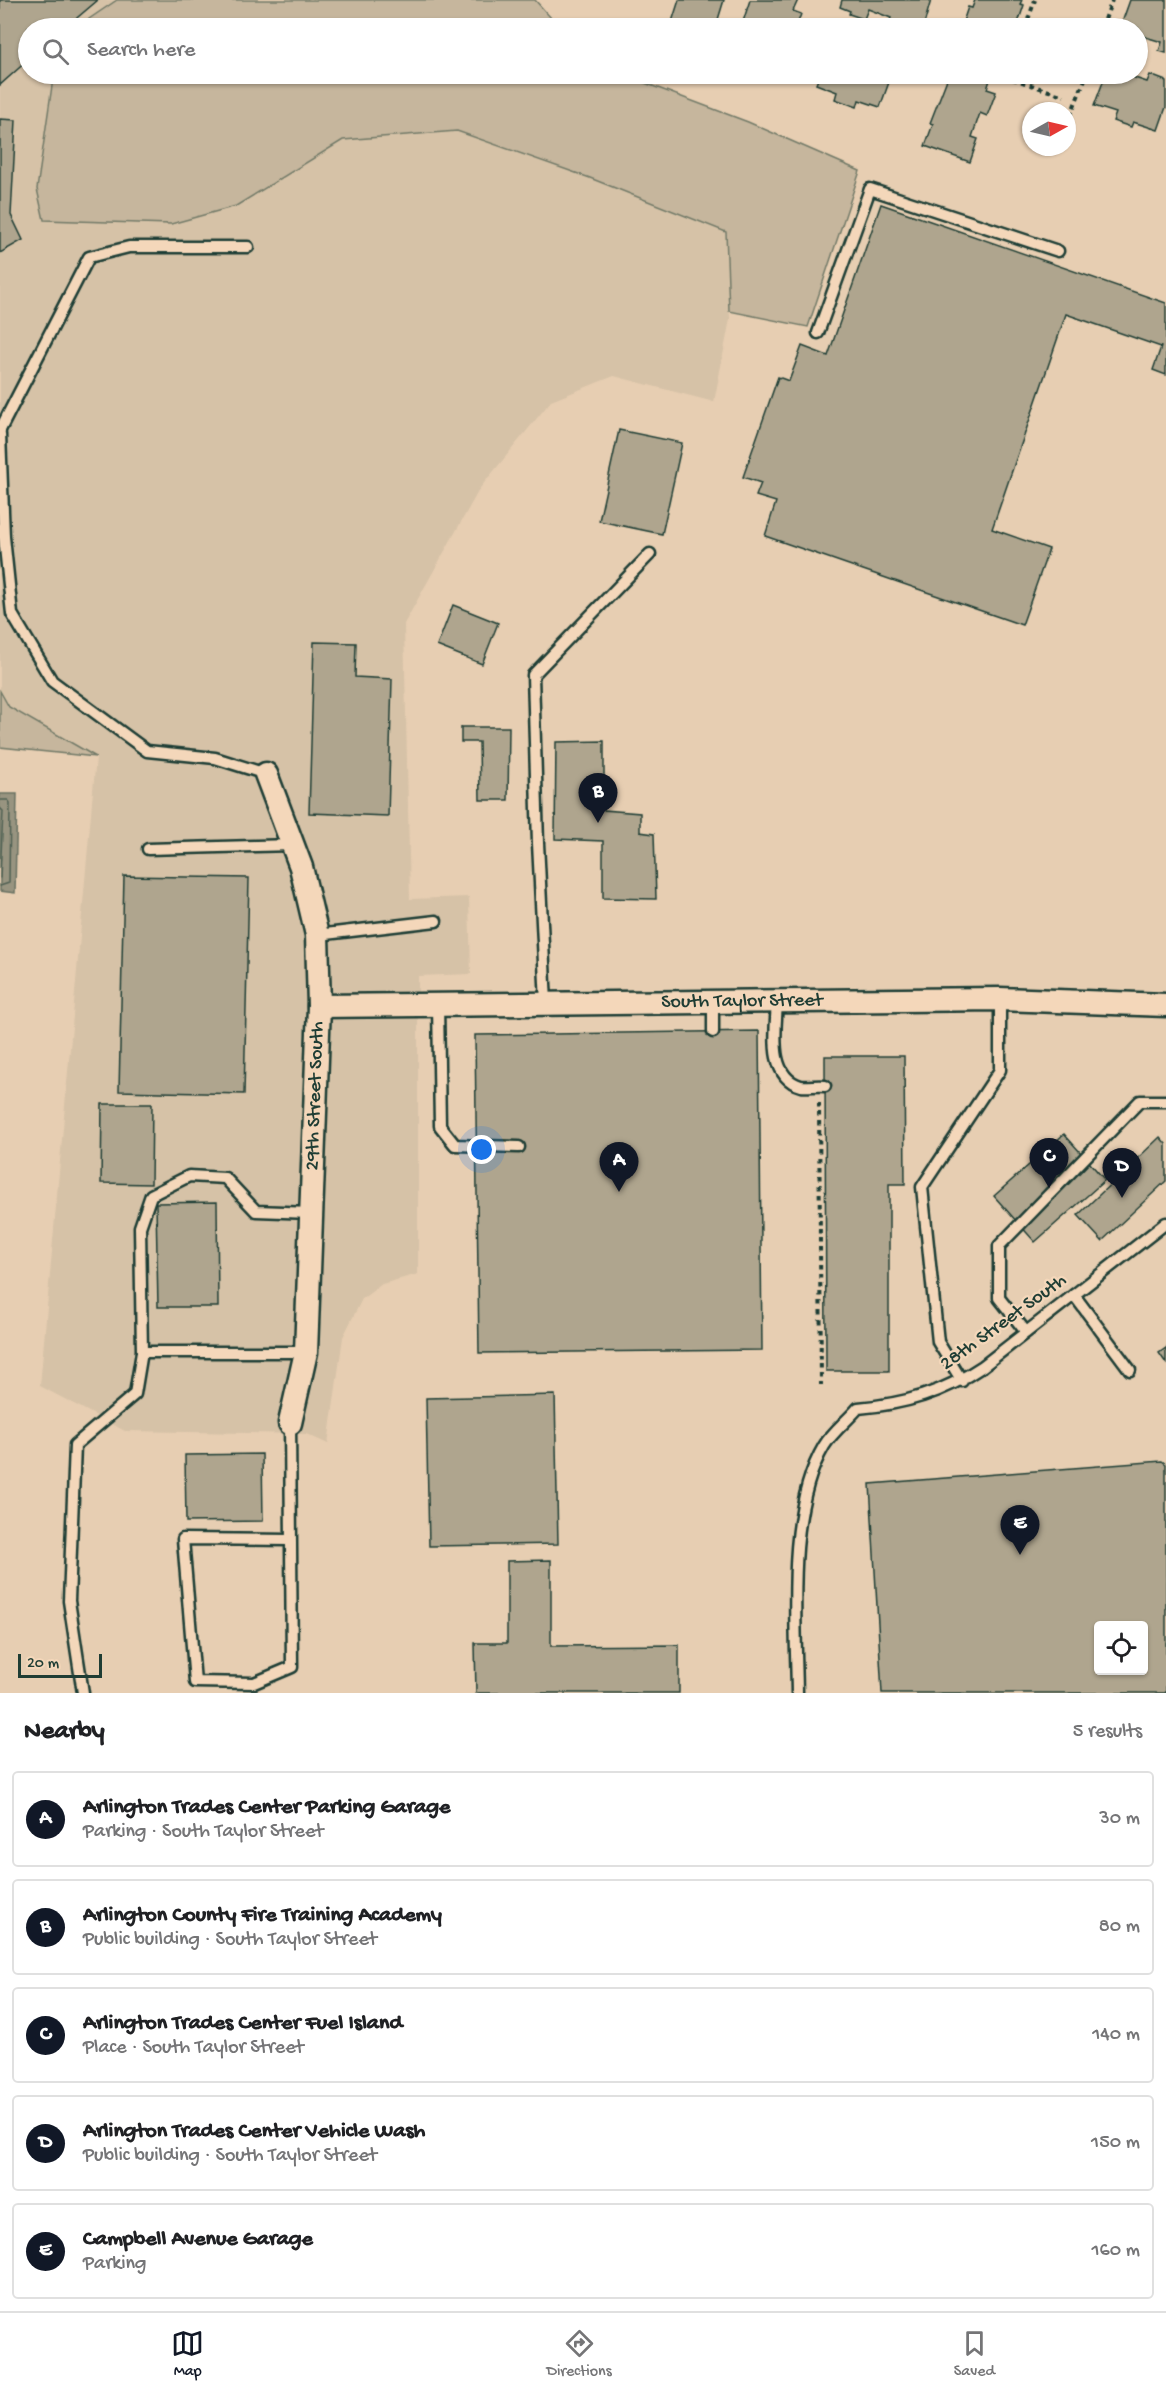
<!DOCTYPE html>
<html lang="en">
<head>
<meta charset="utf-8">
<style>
	body { margin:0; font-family:"Gochi Hand",sans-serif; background:#f6f6f6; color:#202124 }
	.controls { position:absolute; right:18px; bottom:18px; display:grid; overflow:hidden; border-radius:6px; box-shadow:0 2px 4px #0004 }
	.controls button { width:54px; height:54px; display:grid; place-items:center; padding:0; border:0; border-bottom:2px solid #e0e0e0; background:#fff; color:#202124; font:30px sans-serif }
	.compass { position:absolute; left:1022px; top:102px; width:54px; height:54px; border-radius:50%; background:#fff; box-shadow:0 2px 4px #0004; rotate:82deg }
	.scale { position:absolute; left:18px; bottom:15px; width:84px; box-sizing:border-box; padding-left:6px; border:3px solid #1f3d34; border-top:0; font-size:16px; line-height:21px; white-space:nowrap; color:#1f3d34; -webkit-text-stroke:4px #f4d7ba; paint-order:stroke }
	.you { position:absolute; left:482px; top:1150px; width:21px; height:21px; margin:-15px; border:4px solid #fff; border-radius:50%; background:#1a73e8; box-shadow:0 0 0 9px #1a73e833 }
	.badge { display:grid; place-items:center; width:39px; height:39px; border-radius:50%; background:#111827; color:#fff; font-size:20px; font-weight:700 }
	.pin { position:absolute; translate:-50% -50px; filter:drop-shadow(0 2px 3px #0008) }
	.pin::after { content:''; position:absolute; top:32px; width:21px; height:18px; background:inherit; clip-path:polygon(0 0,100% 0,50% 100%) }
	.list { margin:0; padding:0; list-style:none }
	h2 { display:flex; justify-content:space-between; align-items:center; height:78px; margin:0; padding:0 24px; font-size:26px }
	h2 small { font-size:20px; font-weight:400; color:#757577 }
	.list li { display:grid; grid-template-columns:39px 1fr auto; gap:18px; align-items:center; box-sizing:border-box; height:96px; margin:0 12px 12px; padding:0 12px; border:2px solid #e0e0e0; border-radius:6px }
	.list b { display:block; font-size:22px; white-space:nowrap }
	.list p { margin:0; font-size:20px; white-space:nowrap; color:#757577 }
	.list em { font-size:20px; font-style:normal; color:#757577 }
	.icon { flex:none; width:33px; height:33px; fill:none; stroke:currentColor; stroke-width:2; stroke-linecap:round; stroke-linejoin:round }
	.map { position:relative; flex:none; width:1166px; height:1693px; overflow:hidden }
	.search { position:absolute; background:#fff; box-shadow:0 2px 4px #0004; left:18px; right:18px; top:18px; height:66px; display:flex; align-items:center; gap:15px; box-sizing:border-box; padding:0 21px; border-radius:33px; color:#757577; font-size:22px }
	.sheet { height:618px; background:#fff }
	nav { display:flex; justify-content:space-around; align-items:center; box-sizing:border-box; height:84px; border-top:2px solid #e0e0e0; background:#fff; font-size:16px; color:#757577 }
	nav a { display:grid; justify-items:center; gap:3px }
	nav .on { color:#111827 }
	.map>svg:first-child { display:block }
</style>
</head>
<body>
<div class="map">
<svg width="1166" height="1693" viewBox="0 0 1166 1693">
	<rect width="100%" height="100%" fill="#e7ceb2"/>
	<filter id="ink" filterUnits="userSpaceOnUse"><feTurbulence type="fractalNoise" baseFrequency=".0167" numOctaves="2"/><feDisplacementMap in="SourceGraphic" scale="12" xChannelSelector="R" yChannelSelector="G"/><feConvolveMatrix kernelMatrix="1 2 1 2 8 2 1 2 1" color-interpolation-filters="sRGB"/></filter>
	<g filter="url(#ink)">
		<!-- built -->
		<polygon fill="#d6c2a7" points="0,0 117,0 89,19 84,28 28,28 28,74 56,74 53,79 37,189 236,206 343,140 457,131 590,178 726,232 730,319 714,402 614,376 551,401 480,488 404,624 410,899 469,897 471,974 418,976 418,1274 382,1284 362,1299 343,1337 328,1444 306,1434 125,1431 40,1386 96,757 9,707 0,691"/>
		<!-- green -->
		<g fill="#c6b69d" stroke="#727a68" stroke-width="1.5">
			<polygon points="117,0 535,0 560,28 84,28 89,19"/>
			<polygon points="56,74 621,74 748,122 860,171 808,327 729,311 726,232 590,178 457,131 343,140 236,206 171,224 44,220 37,189 53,79"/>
			<polygon points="0,691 9,707 96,757 0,747"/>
		</g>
		<!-- water -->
		<polygon fill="#989480" stroke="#687162" stroke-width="1.5" points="0,794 17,794 15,893 0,891"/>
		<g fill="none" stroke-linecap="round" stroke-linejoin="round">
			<!-- shore -->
			<g stroke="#4f6052" stroke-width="1.5">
				<polyline points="0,800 8,800 10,803 9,883 0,886"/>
				<polyline points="0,808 3,811 0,878"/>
			</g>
		</g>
		<!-- building -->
		<g fill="#afa58e" stroke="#1f3d34" stroke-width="1.5" fill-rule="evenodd">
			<polygon points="0,0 98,0 65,28 28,28 28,60 0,85"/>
			<polygon points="679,0 724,0 716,26 719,28 670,28"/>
			<polygon points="750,0 798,0 793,11 801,14 796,28 741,28"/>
			<polygon points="842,0 931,0 923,28 915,25 914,28 888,25 891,18 868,9 864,19 849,14 850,11 840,7"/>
			<polygon points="975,0 1022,0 1020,4 1024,5 1017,26 1013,25 1012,28 961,28 968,7 972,8"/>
			<polygon points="1130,0 1166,0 1166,53 1159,51 1162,42 1142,36 1138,43 1138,28 1120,28"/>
			<polygon points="755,74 773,74 771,79"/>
			<polygon points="820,74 892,74 880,107 859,100 857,107 835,99 837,92 816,84"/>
			<polygon points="949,74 963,74 976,78 977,76 990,80 987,89 996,92 987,116 980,113 972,137 978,139 970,162 925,146 933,124 930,123"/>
			<polygon points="1106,74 1130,74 1129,76 1147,82 1150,75 1166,81 1166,107 1158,130 1133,122 1131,127 1113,121 1116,113 1094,106"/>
			<polygon points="0,119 16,120 11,215 23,240 0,253"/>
			<polygon points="881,204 1166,303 1166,375 1153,370 1161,347 1066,314 992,529 1049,549 1022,625 765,536 776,502 756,496 761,483 743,477 778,377 789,381 802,346 828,356"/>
			<polygon points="619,430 682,443 662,534 599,521"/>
			<polygon points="453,605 498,623 482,664 437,646"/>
			<polygon points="314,642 356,643 355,677 392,679 388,816 309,813"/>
			<polygon points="461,727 509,727 508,800 480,800 479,742 461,742"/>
			<polygon points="604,741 604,810 640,813 640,832 654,834 656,899 603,898 603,841 555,839 556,742"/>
			<polygon points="124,876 249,878 244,1094 119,1091"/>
			<polygon points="759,1031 762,1350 479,1353 475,1035"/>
			<polygon points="825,1056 904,1056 905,1184 889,1184 889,1371 826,1371"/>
			<polygon points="102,1104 152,1104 151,1184 101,1183"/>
			<polygon points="1064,1134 1105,1180 1035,1242 994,1196"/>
			<polygon points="1160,1137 1166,1144 1166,1181 1102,1241 1078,1215"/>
			<polygon points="217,1202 218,1307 158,1307 156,1203"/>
			<polygon points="1166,1348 1166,1363 1159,1353"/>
			<polygon points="555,1395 558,1544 429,1546 426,1398"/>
			<polygon points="262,1454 263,1521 186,1522 185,1455"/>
			<path d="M1162 1461 1166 1464V1693H882L870 1484ZM1098 1626H1144V1670H1098Z"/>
			<polygon points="551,1560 551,1646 679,1645 679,1693 476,1693 475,1643 507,1643 507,1561"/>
		</g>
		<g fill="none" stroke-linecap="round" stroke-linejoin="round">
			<defs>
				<g id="service">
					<polyline points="818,333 870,189 1058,251"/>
					<polyline points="0,430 89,257 129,247 248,247"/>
					<polyline points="0,434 4,537 12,614 52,681 147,751 215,758 266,774"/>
					<polyline points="148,849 292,845"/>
					<polyline points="317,935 436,921"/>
					<path d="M777 1002C776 1028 767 1077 801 1086 808 1087 817 1085 825 1086"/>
					<polyline points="546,1003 538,843 533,675 650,554"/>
					<polyline points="438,1004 440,1126 455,1145 519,1147"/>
					<polyline points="713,1032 713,1003"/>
					<polyline points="1074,1295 1130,1370"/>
					<polyline points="1026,1332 999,1298 999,1246 1140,1101 1166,1101"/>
					<polyline points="142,1352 306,1352"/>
					<polyline points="962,1381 938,1342 922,1187 1000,1070 1000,999"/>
					<polyline points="289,1540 183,1539 195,1682 254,1683 292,1667 290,1423"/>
					<polyline points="83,1693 69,1601 75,1445 135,1394 142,1352 140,1227 151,1195 189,1176 225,1178 256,1211 311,1213"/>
					<path d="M797 1693C796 1620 786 1510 824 1446 832 1432 848 1420 858 1408 905 1404 943 1393 983 1366L1166 1223"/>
				</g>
				<g id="minor">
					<polyline points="266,774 301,867 317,935 319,1006 306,1352 290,1423"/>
					<path id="s1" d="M319 1006 1000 999 1166 1005"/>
				</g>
			</defs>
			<!-- service casing -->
			<use href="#service" stroke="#1f3d34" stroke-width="15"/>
			<!-- minor casing -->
			<use href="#minor" stroke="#1f3d34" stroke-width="27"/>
			<!-- path -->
			<g stroke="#1f3d34" stroke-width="4" stroke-dasharray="4.5 4.5" stroke-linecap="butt">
				<polyline points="1025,28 1035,0"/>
				<polyline points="1102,28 1112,0"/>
				<polyline points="1008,74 1007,77 1064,96"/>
				<polyline points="1067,124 1087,74"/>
				<polyline points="819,1103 821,1385"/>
			</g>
			<!-- service -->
			<use href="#service" stroke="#f4d7ba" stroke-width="10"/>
			<!-- minor -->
			<use href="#minor" stroke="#f4d7ba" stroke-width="22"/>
		</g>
	</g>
	<g text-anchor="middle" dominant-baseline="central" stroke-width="4.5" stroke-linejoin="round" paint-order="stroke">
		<!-- street labels -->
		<g font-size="20" fill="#1f3d34" stroke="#f4d7ba">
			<text stroke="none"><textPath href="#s1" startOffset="423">South Taylor Street</textPath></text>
			<text transform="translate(316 1096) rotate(-88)">29th Street South</text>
			<text transform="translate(1004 1323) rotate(-36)">28th Street South</text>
		</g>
	</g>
</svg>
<div class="controls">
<button><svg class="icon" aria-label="locate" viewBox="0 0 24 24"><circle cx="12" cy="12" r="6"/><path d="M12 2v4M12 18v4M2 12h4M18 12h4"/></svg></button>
</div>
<svg class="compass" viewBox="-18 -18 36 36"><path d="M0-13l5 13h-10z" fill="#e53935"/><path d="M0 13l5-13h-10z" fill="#757577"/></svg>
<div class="scale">20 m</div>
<div class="you"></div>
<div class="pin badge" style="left:619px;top:1192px">A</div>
<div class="pin badge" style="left:598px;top:823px">B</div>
<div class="pin badge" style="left:1049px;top:1188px">C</div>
<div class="pin badge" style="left:1122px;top:1198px">D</div>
<div class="pin badge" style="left:1020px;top:1555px">E</div>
<div class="search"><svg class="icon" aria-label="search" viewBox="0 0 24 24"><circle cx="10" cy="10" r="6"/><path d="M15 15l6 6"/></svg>Search here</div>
</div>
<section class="sheet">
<h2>Nearby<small>5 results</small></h2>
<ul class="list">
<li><span class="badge">A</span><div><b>Arlington Trades Center Parking Garage</b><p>Parking · South Taylor Street</p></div><em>30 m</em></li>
<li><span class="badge">B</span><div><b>Arlington County Fire Training Academy</b><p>Public building · South Taylor Street</p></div><em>80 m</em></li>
<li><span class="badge">C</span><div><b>Arlington Trades Center Fuel Island</b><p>Place · South Taylor Street</p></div><em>140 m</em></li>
<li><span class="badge">D</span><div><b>Arlington Trades Center Vehicle Wash</b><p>Public building · South Taylor Street</p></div><em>150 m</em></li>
<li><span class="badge">E</span><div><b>Campbell Avenue Garage</b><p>Parking</p></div><em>160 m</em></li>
</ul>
</section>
<nav>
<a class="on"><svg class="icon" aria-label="map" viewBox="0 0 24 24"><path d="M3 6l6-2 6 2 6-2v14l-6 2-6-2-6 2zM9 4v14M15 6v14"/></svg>Map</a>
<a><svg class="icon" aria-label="directions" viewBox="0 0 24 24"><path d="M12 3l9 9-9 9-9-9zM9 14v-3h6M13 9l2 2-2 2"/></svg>Directions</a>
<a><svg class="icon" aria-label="saved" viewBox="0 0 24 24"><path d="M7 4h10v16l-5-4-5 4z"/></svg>Saved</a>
</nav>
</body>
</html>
